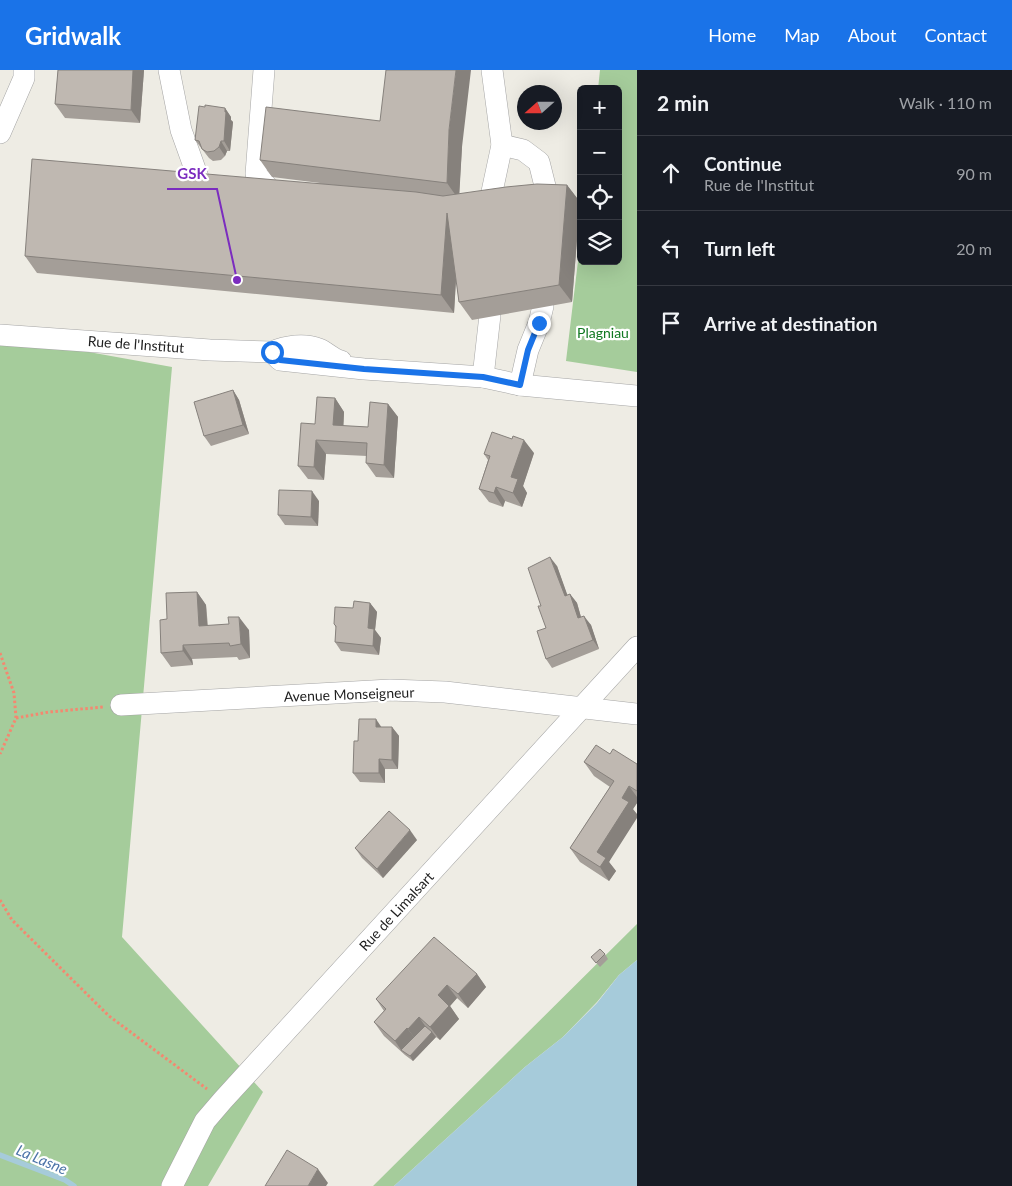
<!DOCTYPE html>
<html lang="en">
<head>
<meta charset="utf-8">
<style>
	body { margin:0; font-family:Lato,sans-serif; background:#20242c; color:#f1f3f6 }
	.controls { position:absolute; right:15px; top:15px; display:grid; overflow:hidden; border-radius:8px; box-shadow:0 5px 20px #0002 }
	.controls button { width:45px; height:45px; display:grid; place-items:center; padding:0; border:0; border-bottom:1px solid #363941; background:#171b24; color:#f1f3f6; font:25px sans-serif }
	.compass { position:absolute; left:517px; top:15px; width:45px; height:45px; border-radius:50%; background:#171b24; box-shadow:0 5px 20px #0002; rotate:249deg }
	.stop { position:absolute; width:15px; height:15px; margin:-11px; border:4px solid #1a73e8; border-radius:50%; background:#fff }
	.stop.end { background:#1a73e8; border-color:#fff; box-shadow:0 1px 5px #0008 }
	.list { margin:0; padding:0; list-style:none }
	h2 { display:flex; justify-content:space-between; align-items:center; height:65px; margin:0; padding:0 20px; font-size:21px }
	h2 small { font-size:16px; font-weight:400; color:#9ea1a6 }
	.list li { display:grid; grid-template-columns:32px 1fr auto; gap:15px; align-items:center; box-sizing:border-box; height:75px; padding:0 20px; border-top:1px solid #363941 }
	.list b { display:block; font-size:19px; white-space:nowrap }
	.list p { margin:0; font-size:16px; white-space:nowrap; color:#9ea1a6 }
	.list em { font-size:16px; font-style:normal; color:#9ea1a6 }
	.icon { flex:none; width:28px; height:28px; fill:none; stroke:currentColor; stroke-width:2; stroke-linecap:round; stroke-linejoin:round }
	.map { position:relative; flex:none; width:637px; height:1116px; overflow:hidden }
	header { display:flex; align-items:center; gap:30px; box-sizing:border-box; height:70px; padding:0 25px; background:#1a73e8; color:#fff }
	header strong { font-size:24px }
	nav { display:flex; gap:28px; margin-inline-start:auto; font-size:18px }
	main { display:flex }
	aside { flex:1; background:#171b24 }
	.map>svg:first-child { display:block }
</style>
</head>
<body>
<header>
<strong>Gridwalk</strong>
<nav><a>Home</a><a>Map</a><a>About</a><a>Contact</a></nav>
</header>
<main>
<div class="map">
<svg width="637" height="1116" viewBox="0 0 637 1116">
	<rect width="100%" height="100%" fill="#eeece4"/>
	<!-- forest -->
	<g fill="#a5cc9b">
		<polygon points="600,0 637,0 637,302 566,291 581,166 581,191 618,191 618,19 598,19"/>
		<polygon points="0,266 172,297 122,867 263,1022 208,1116 0,1116"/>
		<polygon points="637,854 637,890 619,905 597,932 563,967 525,997 394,1116 373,1116"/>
	</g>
	<!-- water -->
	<polygon fill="#a6cbda" points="637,890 637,1116 394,1116 525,997 563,967 597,933 619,905"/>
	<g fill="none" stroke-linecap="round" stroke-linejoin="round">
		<!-- stream -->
		<polyline stroke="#a6cbda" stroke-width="5.5" points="0,1085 65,1110 74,1116"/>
		<defs>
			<g id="minor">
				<polyline points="169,0 181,60 200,113"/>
				<polyline points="264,0 256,104 271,121 284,122"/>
				<polyline points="0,63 24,8 24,0"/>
				<polyline points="502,75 523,80 539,92 549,132"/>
				<polyline points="473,135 490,131 502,75 492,0"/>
				<polyline points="0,265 210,280 272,282 280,290 364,299 483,307 520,315 637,326"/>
				<path d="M272 282C286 276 304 273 319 279 327 282 332 289 341 291"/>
				<polyline points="483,307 490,245"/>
				<polyline points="520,315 528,280 539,253 543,236"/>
				<polyline points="121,635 390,620 445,622 637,644"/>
				<polyline points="172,1116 205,1051 223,1030 637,577"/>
			</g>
		</defs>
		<!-- minor casing -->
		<use href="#minor" stroke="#a5a5a5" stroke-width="22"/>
		<!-- path -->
		<g stroke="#f48870" stroke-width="3" stroke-dasharray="2.5 2.5" stroke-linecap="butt">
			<polyline points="0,583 14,623 16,648 0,684"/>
			<polyline points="16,648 49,642 103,637"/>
			<polyline points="0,830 12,850 109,946 207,1019"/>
		</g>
		<!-- minor -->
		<use href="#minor" stroke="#fff" stroke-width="21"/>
	</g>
	<!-- wall -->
	<g fill="#a49e98">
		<polygon points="58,0 144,0 140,53 65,48 55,34"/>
		<polygon points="205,37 225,38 231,47 231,50 233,52 230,81 227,81 225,86 221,90 213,91 209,88 195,70"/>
		<polygon points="462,77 459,124 567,115 580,132 572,232 472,250 459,232 456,208 454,243 37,203 25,186 320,113 272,107 260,90"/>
		<polygon points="233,320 239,330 249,364 211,376 204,366"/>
		<polygon points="335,328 344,342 343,356 368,357 388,334 398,347 394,408 376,407 366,393 367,386 326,384 324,410 308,409 298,396 315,354"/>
		<polygon points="534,383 523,416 527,423 522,437 505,431 503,437 489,432 479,419 488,390 484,384"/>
		<polygon points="319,431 318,456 285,455 278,445"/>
		<polygon points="557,496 567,525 570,524 577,533 581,547 591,555 599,579 552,598 546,589 546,558 541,536"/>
		<polygon points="197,522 206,535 208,556 249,560 250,588 239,590 237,587 192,589 193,595 171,597 161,583 167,549"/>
		<polygon points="370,533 377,542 375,560 381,568 379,585 341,581 335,572 336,558 334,554 353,538"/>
		<polygon points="381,657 392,657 399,666 398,699 385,699 385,713 360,712 353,703 358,671"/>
		<polygon points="610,684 637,694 637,733 633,739 609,792 616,801 609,811 580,792 570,778 610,717 594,706 584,692"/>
		<polygon points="417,770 383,808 362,788 355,778"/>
		<polygon points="605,884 608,889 600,897 591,887"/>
		<polygon points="477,904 486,917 468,938 457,928 450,936 459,949 440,970 436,967 413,991 405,985 384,966 374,952 384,941 376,929"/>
	</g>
	<!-- shaded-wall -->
	<g fill="#86817c">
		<polygon points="133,0 144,0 140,53 131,40"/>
		<polygon points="456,0 471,0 462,77 459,130 447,113 449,60"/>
		<polygon points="225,38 231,47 231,50 233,52 230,81 224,71"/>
		<polygon points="221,71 227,81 225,86 219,77"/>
		<polygon points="567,115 580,132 572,232 559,215"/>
		<polygon points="447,143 459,161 454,243 441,225"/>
		<polygon points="233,320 239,330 249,364 243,355"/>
		<polygon points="335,328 344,342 343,369 333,355"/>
		<polygon points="388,334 398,347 394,408 384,395"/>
		<polygon points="316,370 326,384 324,410 314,397"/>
		<polygon points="524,370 534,383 523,416 527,423 522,437 513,423 511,407"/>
		<polygon points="496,417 505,431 503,437 494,423"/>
		<polygon points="312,421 319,431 318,456 311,447"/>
		<polygon points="550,487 557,496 571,535 565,526"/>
		<polygon points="197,522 206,535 208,570 199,556"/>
		<polygon points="570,524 577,533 584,558 578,548"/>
		<polygon points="370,533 377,542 375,560 381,568 379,585 373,576 368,558"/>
		<polygon points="584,546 591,555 599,579 593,570"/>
		<polygon points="239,547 249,560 250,588 241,574"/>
		<polygon points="183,575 192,589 193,595 183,581"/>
		<polygon points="376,649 382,658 376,657"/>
		<polygon points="392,657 399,666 398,699 392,690"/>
		<polygon points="379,689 385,699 385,713 379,703"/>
		<polygon points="629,716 637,727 637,733 633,739 637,744 637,748 609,792 616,801 609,811 600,797 597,782 622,728"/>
		<polygon points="410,760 417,770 383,808 377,799"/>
		<polygon points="477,904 486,917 468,938 458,924"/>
		<polygon points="447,915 457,928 450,936 459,949 440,970 430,957 438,925"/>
		<polygon points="419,947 428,960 418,973 408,959"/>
		<polygon points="407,958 417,971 401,980 395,971"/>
		<polygon points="432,962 436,967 413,991 410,986"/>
		<polygon points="318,1099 328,1113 326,1116 308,1116"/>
	</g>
	<!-- building -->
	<g fill="#bfb8b1" stroke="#86817c">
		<polygon points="58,0 133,0 131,40 55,34"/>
		<polygon points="386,0 456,0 449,60 447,113 260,90 266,37 380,51"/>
		<polygon points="205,35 225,38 225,42 226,42 224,71 221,71 219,77 214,81 207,82 202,79 199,71 195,70 199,36 205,37"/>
		<polygon points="32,89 416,122 443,126 506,117 537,114 567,115 559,215 459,232 447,143 441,225 25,186"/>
		<polygon points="233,320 243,355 204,366 194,332"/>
		<polygon points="317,327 335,328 333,355 368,357 370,332 388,334 384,395 366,393 367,373 316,370 314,397 298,396 301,353 315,354"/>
		<polygon points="492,362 512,369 513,366 524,370 511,407 518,409 513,423 496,417 494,423 479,419 490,386 484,384"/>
		<polygon points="279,420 312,421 311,447 278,445"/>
		<polygon points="550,487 565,526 570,524 578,548 584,546 593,570 546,589 537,561 546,558 538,536 541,536 528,498"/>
		<polygon points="197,522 199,556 229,554 228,547 239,547 241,574 230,576 229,573 183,575 183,581 161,583 160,550 167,549 166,523"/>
		<polygon points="354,531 370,533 368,558 374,559 373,576 335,572 336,556 334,554 335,537 353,538"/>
		<polygon points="359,649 376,649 376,657 392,657 392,690 379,689 379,703 353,703 354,671 358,671"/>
		<polygon points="596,675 610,684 613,679 637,694 637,721 629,716 622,728 629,732 597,782 606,788 600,797 570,778 614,711 584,692"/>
		<polygon points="389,741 410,760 377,799 355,778"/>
		<polygon points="434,867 477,904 458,924 447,915 438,925 449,936 430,957 419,947 408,959 407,958 395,971 374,952 386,939 376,929"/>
		<polygon points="600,879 605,884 596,893 591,887"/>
		<polygon points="425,956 432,962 410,986 401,980"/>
		<polygon points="287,1080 318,1099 308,1116 265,1116"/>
	</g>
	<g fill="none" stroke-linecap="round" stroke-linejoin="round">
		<!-- route -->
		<polyline stroke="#1a73e8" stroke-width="6" points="272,282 280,290 364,299 483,307 520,315 528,280 539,253"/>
	</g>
	<g text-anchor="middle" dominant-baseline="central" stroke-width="4.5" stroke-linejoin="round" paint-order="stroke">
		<!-- park labels -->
		<g font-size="14" fill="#107821" stroke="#fff">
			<text x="603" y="262">Plagniau</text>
		</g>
		<!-- street labels -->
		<g font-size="14" fill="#1e1e1e" stroke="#fff">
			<text transform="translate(136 274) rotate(4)">Rue de l'Institut</text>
			<text transform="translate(349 624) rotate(-2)">Avenue Monseigneur</text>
			<text transform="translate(396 841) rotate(-47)">Rue de Limalsart</text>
		</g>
		<!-- water labels -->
		<g font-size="15" font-style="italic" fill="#4e75a9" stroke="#fff">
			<text transform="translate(42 1089) rotate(23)">La Lasne</text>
		</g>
	</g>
	<!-- callouts -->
	<path fill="none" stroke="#7b2cbf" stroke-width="2" d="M237 210L217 119H167"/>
	<circle fill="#7b2cbf" stroke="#fff" stroke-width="2" cx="237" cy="210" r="5"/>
	<g font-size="15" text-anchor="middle" font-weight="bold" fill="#7b2cbf" stroke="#fff" stroke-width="4.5" stroke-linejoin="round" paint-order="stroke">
		<text x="192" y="109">GSK</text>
	</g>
</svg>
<div class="controls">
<button>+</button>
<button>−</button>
<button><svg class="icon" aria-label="locate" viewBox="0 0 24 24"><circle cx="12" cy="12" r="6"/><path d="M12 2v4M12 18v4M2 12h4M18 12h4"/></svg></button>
<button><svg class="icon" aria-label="layers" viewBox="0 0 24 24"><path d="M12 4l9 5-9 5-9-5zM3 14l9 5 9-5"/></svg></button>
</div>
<svg class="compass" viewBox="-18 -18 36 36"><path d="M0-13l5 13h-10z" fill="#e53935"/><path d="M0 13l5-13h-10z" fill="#9ea1a6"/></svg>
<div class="stop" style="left:272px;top:282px"></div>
<div class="stop end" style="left:539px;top:253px"></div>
</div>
<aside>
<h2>2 min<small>Walk · 110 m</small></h2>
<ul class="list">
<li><svg class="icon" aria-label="ahead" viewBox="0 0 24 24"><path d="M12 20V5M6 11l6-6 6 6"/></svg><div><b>Continue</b><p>Rue de l'Institut</p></div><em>90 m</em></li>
<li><svg class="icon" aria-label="left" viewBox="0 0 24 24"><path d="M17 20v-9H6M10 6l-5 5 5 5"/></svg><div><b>Turn left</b></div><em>20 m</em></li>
<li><svg class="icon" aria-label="arrive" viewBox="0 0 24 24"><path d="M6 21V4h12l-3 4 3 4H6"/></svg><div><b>Arrive at destination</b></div></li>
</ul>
</aside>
</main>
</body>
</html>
